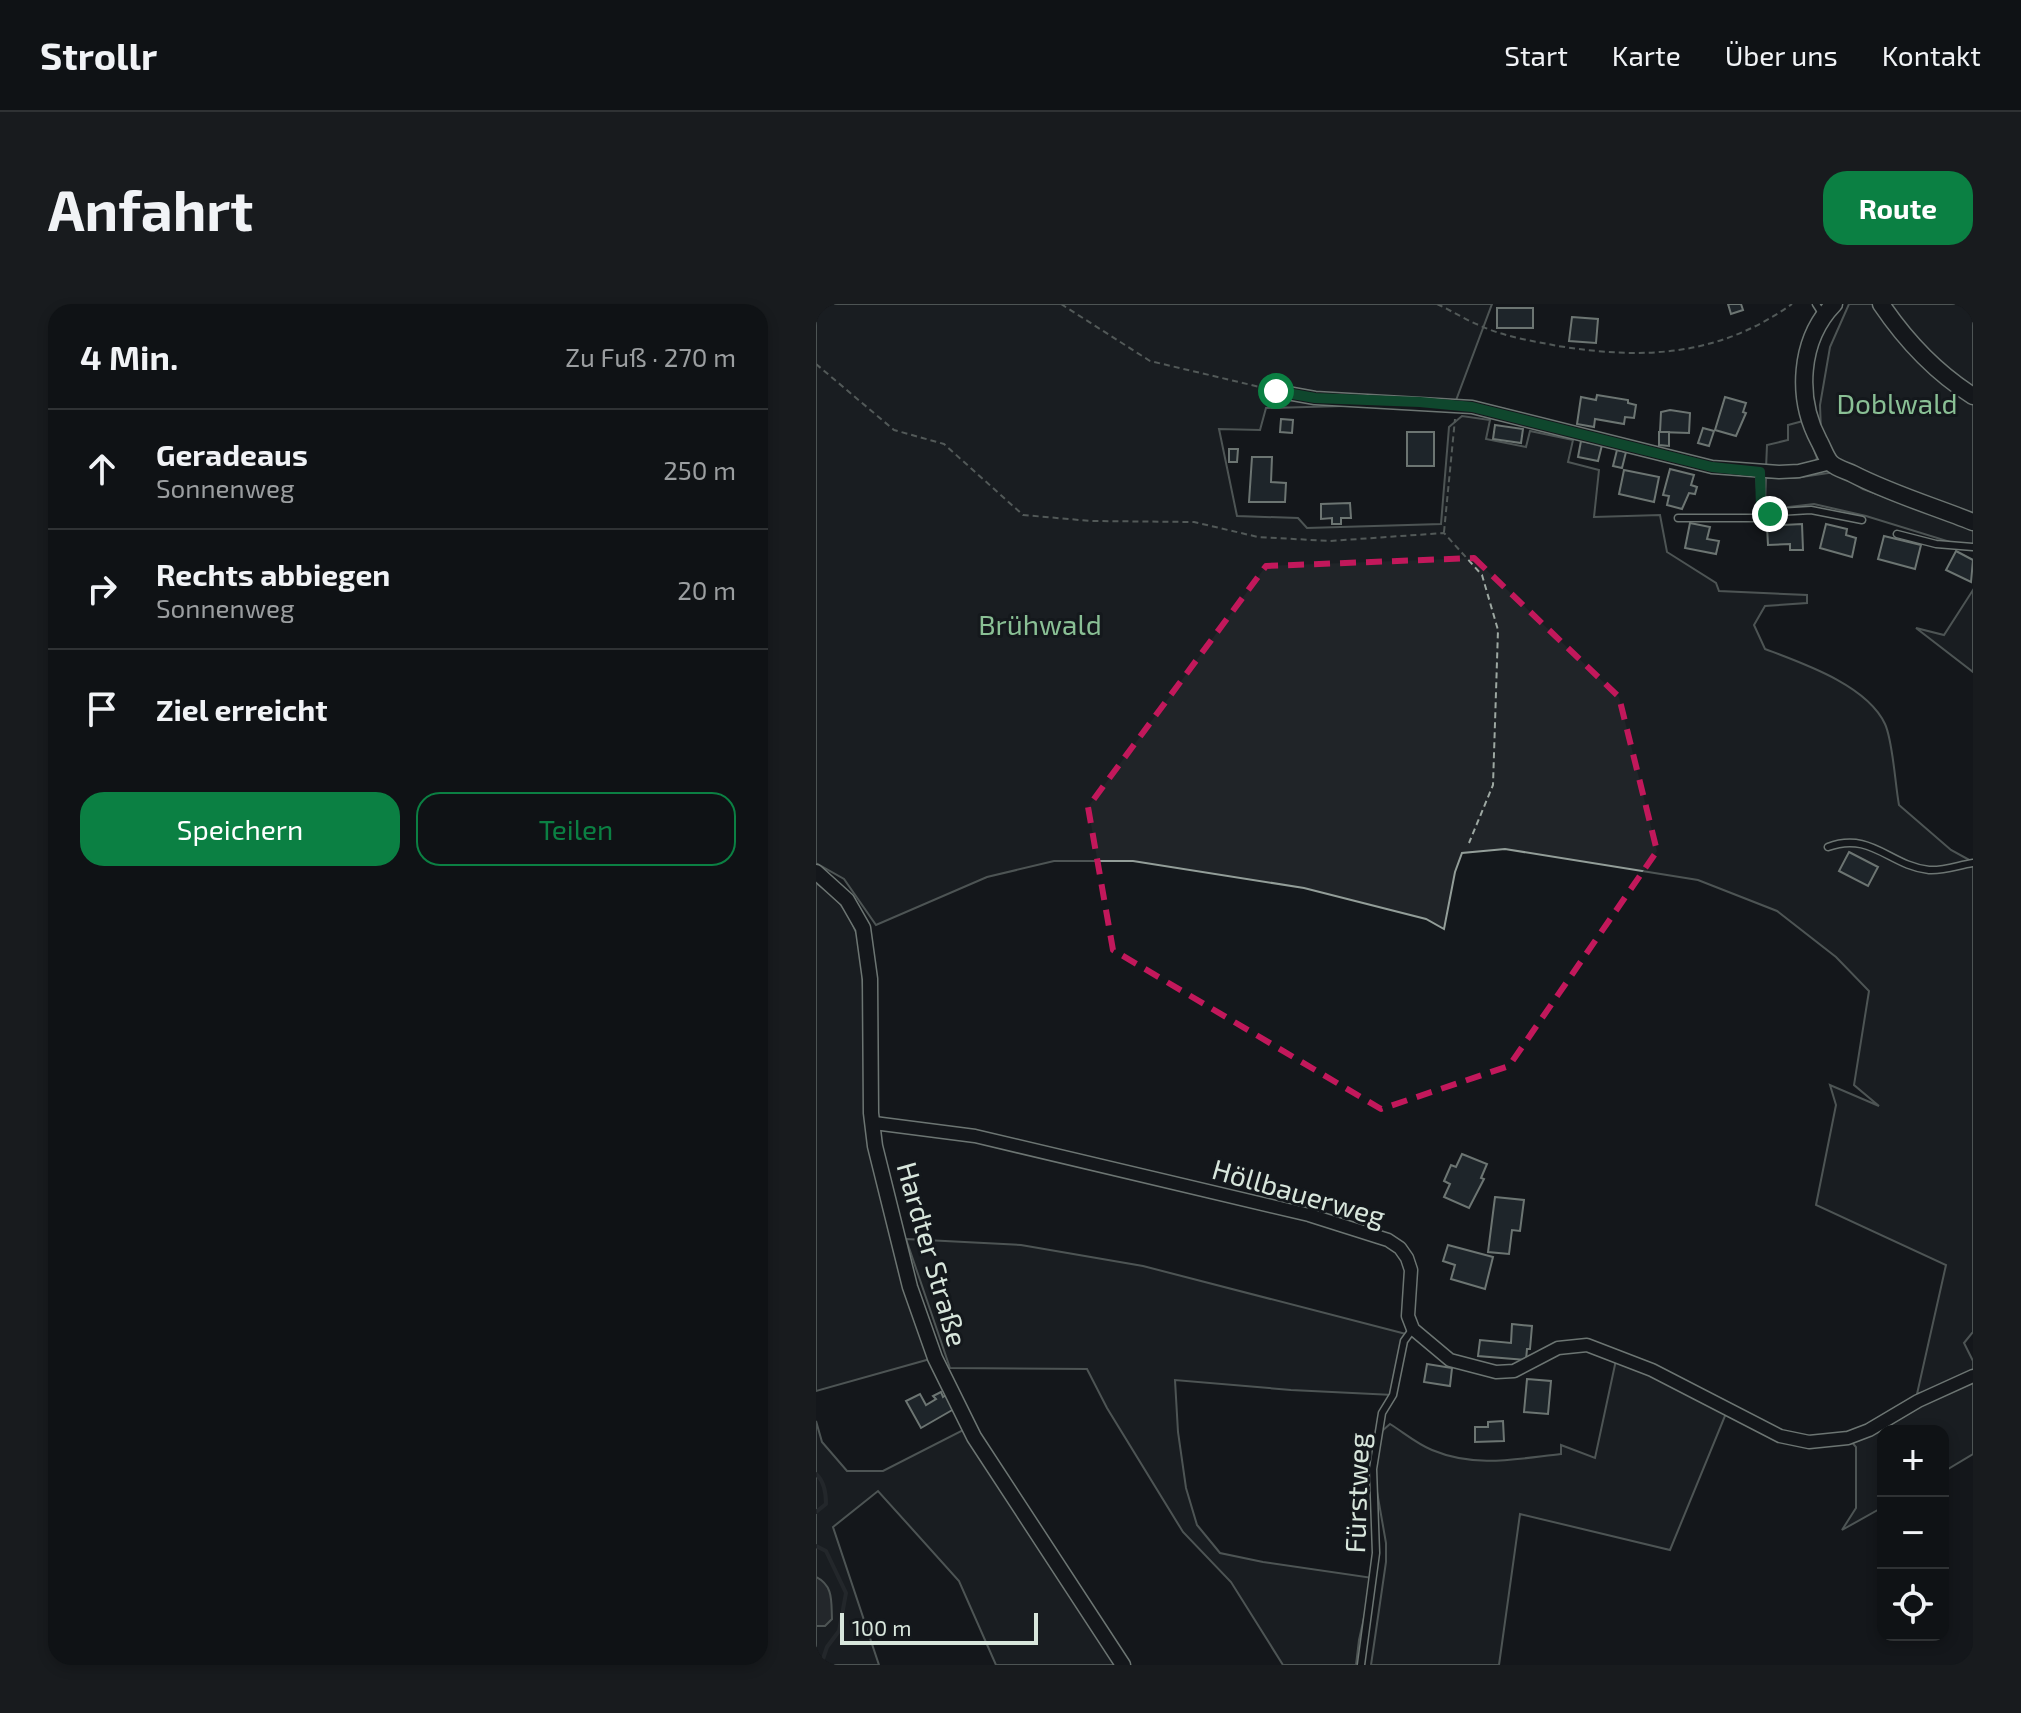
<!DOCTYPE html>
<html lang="de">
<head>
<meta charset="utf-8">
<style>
	body { margin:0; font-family:"Exo 2",sans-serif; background:#181b1e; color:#f1f3f6 }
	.controls { position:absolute; right:24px; bottom:24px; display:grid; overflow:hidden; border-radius:16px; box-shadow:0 4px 12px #0003 }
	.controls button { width:72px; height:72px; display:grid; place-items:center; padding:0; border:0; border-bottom:2px solid #2f3234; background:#0f1215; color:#f1f3f6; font:40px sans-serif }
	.scale { position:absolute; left:24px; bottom:20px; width:198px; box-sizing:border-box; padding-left:8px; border:4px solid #d8e6dc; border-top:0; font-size:22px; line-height:28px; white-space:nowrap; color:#d8e6dc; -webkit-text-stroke:6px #14181c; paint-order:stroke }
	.stop { position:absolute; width:24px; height:24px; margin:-18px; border:6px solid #0b8043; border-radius:50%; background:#fff }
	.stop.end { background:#0b8043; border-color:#fff; box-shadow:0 2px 8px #0008 }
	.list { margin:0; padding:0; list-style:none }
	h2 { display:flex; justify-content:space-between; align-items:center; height:104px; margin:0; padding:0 32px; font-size:34px }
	h2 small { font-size:26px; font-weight:400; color:#9b9ea0 }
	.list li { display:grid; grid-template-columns:52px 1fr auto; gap:24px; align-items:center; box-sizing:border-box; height:120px; padding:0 32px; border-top:2px solid #2f3234 }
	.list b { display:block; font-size:30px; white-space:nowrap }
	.list p { margin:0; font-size:26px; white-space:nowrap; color:#9b9ea0 }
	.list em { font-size:26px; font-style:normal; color:#9b9ea0 }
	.actions { display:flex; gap:16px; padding:24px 32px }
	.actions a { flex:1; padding:18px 0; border:2px solid #0b8043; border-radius:24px; text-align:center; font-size:28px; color:#0b8043 }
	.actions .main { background:#0b8043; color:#fff }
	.icon { flex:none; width:44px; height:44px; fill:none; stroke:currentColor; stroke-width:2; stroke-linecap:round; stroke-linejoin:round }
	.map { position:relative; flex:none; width:1157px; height:1361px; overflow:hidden; border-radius:24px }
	header { display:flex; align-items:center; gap:48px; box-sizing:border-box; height:112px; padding:0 40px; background:#0f1215; border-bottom:2px solid #2f3234 }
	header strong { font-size:38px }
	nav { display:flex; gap:44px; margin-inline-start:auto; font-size:28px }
	.intro { display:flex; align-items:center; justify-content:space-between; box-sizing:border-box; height:192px; padding:0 48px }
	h1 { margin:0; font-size:56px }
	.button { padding:20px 36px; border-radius:24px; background:#0b8043; color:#fff; font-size:28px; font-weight:700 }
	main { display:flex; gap:48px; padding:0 48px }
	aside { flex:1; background:#0f1215; border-radius:24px; box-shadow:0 4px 12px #0003 }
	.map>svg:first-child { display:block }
</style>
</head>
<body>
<header>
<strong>Strollr</strong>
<nav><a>Start</a><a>Karte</a><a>Über uns</a><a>Kontakt</a></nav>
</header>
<div class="intro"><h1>Anfahrt</h1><a class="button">Route</a></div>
<main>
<aside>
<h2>4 Min.<small>Zu Fuß · 270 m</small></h2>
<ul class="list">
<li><svg class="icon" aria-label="ahead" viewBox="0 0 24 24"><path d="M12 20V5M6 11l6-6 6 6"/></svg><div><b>Geradeaus</b><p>Sonnenweg</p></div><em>250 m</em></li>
<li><svg class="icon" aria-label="right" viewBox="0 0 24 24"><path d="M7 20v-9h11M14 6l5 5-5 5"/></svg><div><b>Rechts abbiegen</b><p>Sonnenweg</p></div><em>20 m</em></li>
<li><svg class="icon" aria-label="arrive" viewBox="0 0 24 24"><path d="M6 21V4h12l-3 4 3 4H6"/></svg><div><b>Ziel erreicht</b></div></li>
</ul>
<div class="actions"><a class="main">Speichern</a><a>Teilen</a></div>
</aside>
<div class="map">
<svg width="1157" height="1361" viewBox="0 0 1157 1361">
	<rect width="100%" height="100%" fill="#14181c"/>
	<!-- green -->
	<g fill="#202428" stroke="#939e99" stroke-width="2">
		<path d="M0 0H676L639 99 450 104 444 126 403 125 421 212 482 214 491 224 625 220 633 123 646 112 674 116 670 135 710 143 714 127 757 136 752 158 783 166 778 213 844 211 851 248 900 279 903 287 991 291V299L949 302 938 321 949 345C986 359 1051 381 1069 420 1077 437 1079 480 1083 501L1135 546 1157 558V1028L1148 1039 1157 1057V1067L1128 1082 1101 1090 1130 961 1000 901 1020 801 1014 781 1063 802 1038 781 1053 687 1020 653 961 607 882 576 689 545 646 549 639 568 628 625 610 615 488 584 317 557H238L171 573 60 621 28 575 0 559Z"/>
		<polygon points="1033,0 1157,0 1157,216 1020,155 1005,127 1004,101 1014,43"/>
		<polygon points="987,117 1001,154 998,160 950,165 951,141 972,136 972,121"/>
		<polygon points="1019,168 1047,185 1157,225 1157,245 1050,212 998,200 956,205 949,199 950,174 979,174"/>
		<polygon points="1157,286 1157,368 1100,324 1128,331"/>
		<path d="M0 579C27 597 34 611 45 641L54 841 114 1055 0 1087Z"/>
		<polygon points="90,935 205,941 327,962 590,1030 577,1091 475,1086 359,1076 362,1128 370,1184 381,1221 404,1249 447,1258 557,1274 543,1336 540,1361 467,1361 415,1278 367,1228 291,1104 271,1065 134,1064"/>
		<path d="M800 1056 911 1107 854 1246 704 1210 683 1361H555L570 1258V1239L557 1165 566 1127 574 1120C587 1128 601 1140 616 1146 659 1164 700 1155 745 1150V1141L779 1154Z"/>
		<polygon points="1157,1075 1157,1150 1127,1168 1127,1127 1067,1127 1067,1203 1026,1226 1040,1204 1040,1143 1035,1137"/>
		<polygon points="0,1117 6,1138 31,1167 67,1167 153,1123 299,1361 180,1361 143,1277 62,1187 17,1223 63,1361 0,1361"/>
	</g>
	<!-- water -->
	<path fill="#363b3e" stroke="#939e99" stroke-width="2" d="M0 1273C18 1282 15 1298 16 1315L9 1322H0Z"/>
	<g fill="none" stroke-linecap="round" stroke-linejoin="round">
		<!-- stream -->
		<g stroke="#363b3e" stroke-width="4">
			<path d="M0 1170C8 1177 10 1191 10 1200L0 1208"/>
			<polyline points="0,1242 10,1247 30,1289 23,1327 11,1343 5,1361"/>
		</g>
	</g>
	<!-- building -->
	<g fill="#2c363c" stroke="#d8e6dc" stroke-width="2">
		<polygon points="912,0 925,0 927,6 915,10"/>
		<rect x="681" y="4" width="36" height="20"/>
		<polygon points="756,13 782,15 780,39 753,37"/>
		<polygon points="781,91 812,96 812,99 820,101 818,114 809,113 808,120 779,115 778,123 761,120 765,93 780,96"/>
		<polygon points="909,93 930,99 927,108 930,109 920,132 899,126"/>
		<polygon points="854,106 874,109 873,129 844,128 845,108"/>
		<polygon points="465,115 477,116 476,129 464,128"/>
		<polygon points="679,121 707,125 705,139 677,135"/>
		<polygon points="887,124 898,127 893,142 882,139"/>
		<rect x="591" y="128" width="27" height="34"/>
		<polygon points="843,128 853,128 853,142 843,141"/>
		<polygon points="765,137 786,141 782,157 762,153"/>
		<polygon points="413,145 422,145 421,158 413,158"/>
		<polygon points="801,146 810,148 806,164 797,162"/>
		<polygon points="436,153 456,153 455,178 470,179 469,198 433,198"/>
		<polygon points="854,165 878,171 875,181 881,183 879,190 873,189 866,205 851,201 853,192 847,191"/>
		<polygon points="808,166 843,173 838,198 803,190"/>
		<polygon points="534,199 535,214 525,214 525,220 516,220 516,214 505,215 505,200"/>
		<polygon points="874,219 894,223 891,235 903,237 900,250 869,244"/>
		<polygon points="986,220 987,246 974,246 974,240 952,241 951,222"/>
		<polygon points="1010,220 1031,225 1030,231 1040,234 1036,253 1004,244"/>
		<polygon points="1068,232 1105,241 1099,265 1062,255"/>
		<polygon points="1140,247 1157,256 1155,278 1130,266"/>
		<polygon points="1033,548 1062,563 1052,582 1023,567"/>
		<polygon points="646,850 671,860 665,874 668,875 653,904 628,893 634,880 628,877 635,861 640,863"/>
		<polygon points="679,893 708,896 704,927 696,926 693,950 672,948"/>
		<polygon points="632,941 677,953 669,985 635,975 639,961 627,957"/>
		<polygon points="696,1020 716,1022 714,1045 711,1045 710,1056 662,1052 664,1036 695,1039"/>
		<polygon points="611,1060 636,1064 634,1082 608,1078"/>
		<polygon points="711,1075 735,1077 732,1110 708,1108"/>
		<polygon points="125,1088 127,1093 130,1091 138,1105 105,1124 90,1097 104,1090 110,1101 120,1095 117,1092"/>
		<polygon points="687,1117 688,1137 659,1138 659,1123 672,1123 672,1118"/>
	</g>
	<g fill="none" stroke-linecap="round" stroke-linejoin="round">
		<defs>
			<g id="service">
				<polyline points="1000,0 1007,11"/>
				<polyline points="944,168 945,205 947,209 995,206 1046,216"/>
				<polyline points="862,214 938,214 947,209"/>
				<polyline points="1081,230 1120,240 1157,243"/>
				<path d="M1012 543C1055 527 1074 562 1113 566 1128 567 1143 561 1157 559"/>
				<polyline points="545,1361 560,1249 557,1165 566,1109 577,1091 588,1037 596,1026"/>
			</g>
			<g id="minor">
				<polyline points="460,87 499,94 656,103 896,163 963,168 983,167 1015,159"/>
				<polyline points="58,819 159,832 493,911 572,936 584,944 591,954 595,966 592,1012 597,1025 634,1056 680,1068 698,1067 742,1044 771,1041 836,1066 964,1132 993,1138 1032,1134 1053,1126 1102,1097 1157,1072"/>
			</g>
			<polyline id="tertiary" points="0,568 31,596 47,624 54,675 55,809 59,842 94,983 119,1054 158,1133 307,1361"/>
			<g id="secondary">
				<path d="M1018 0C983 36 980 94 1003 137 1007 144 1010 154 1015 159 1020 164 1031 167 1037 170 1076 190 1117 202 1157 218"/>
				<path d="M1065 0C1090 37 1119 68 1157 92"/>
			</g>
		</defs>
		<!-- service casing -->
		<use href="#service" stroke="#d8e6dc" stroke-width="9"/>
		<!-- minor casing -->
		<use href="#minor" stroke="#d8e6dc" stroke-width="15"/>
		<!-- tertiary casing -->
		<use href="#tertiary" stroke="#d8e6dc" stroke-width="17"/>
		<!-- secondary casing -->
		<use href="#secondary" stroke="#d8e6dc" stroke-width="19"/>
		<!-- path -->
		<g stroke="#9da8a2" stroke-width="2" stroke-dasharray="6 4" stroke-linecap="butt">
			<polyline points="245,0 334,57 448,84"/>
			<path d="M621 0C636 7 650 16 665 22 689 33 717 37 742 42 829 56 903 52 976 0"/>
			<polyline points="0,60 78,126 128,140 207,211 275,217 378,218 442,233 514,237 628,229 666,271 682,326 677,481 653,539"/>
			<polyline points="628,228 639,115"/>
		</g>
		<!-- service -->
		<use href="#service" stroke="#14181c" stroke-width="6"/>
		<!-- minor -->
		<use href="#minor" stroke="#14181c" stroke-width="12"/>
		<!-- tertiary -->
		<use href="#tertiary" stroke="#14181c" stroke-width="14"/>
		<!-- secondary -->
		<use href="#secondary" stroke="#14181c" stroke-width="16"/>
	</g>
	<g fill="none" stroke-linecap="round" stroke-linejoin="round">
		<!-- route -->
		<polyline stroke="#0b8043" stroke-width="10" points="460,87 499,94 604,98 656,103 896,163 944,168 945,205 947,209 954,210"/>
	</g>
	<!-- marked area -->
	<path d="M0 0H1157V1361H0ZM658 254 803 393 841 547 693 762 565 805 297 646 272 503 450 262Z" fill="#14181c" fill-opacity=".55" fill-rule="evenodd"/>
	<path fill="none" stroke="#c2185b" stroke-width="6" stroke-dasharray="16 10" stroke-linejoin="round" d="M658 254 803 393 841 547 693 762 565 805 297 646 272 503 450 262Z"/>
	<g text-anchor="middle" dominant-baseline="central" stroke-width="6" stroke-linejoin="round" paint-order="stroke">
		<!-- park labels -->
		<g font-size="28" fill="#8ac095" stroke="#14181c">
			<text x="1081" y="99">Doblwald</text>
			<text x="224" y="320">Brühwald</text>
		</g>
		<!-- street labels -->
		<g font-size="28" fill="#d8e6dc" stroke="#14181c">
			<text transform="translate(483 888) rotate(16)">Höllbauerweg</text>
			<text transform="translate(117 950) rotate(74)">Hardter Straße</text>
			<text transform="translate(540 1189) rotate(-88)">Fürstweg</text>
		</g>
	</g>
</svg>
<div class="controls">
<button>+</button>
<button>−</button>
<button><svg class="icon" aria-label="locate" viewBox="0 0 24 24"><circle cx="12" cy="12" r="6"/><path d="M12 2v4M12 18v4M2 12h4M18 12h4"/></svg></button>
</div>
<div class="scale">100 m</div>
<div class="stop" style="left:460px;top:87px"></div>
<div class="stop end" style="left:954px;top:210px"></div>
</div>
</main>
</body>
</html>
